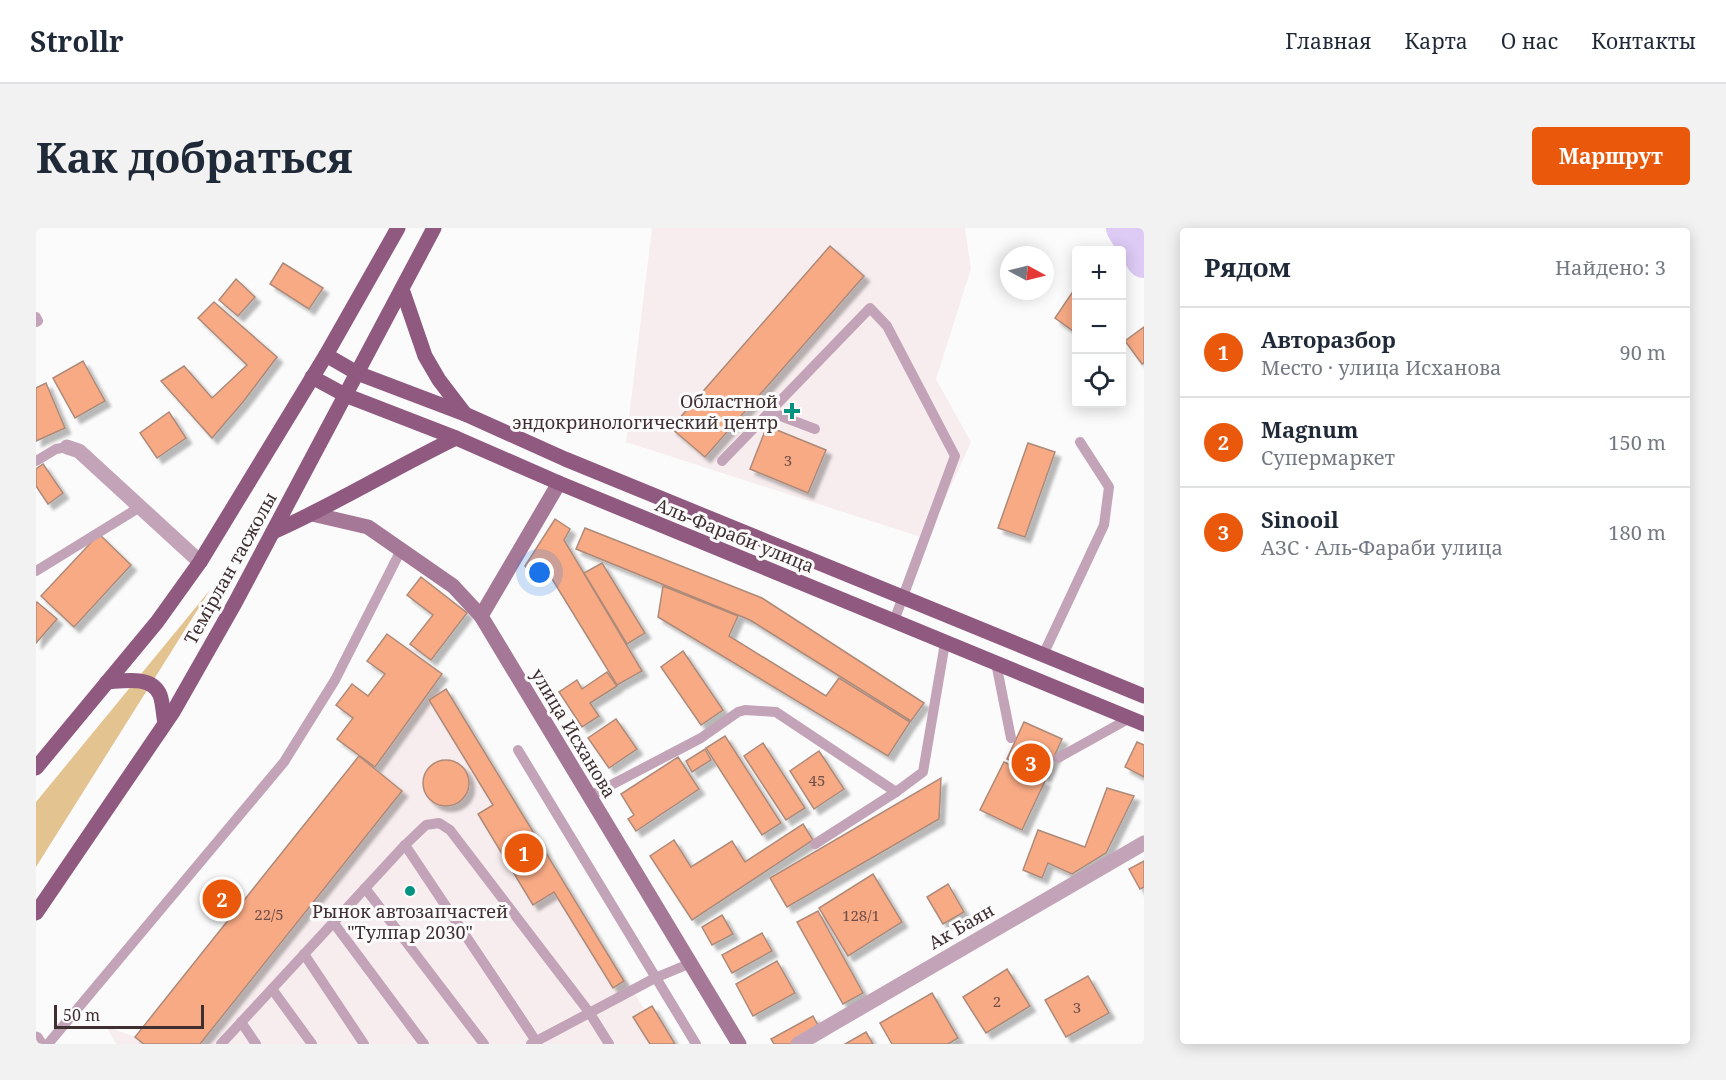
<!DOCTYPE html>
<html lang="ru">
<head>
<meta charset="utf-8">
<style>
	body { margin:0; font-family:"Noto Serif",serif; background:#f2f2f3; color:#1f2937 }
	.controls { position:absolute; right:18px; top:18px; display:grid; overflow:hidden; border-radius:6px; box-shadow:0 3px 15px #0003 }
	.controls button { width:54px; height:54px; display:grid; place-items:center; padding:0; border:0; border-bottom:2px solid #e0e1e3; background:#fff; color:#1f2937; font:30px sans-serif }
	.compass { position:absolute; left:964px; top:18px; width:54px; height:54px; border-radius:50%; background:#fff; box-shadow:0 3px 15px #0003; rotate:97deg }
	.scale { position:absolute; left:18px; bottom:15px; width:150px; box-sizing:border-box; padding-left:6px; border:3px solid #402f31; border-top:0; font-size:16px; line-height:21px; white-space:nowrap; color:#402f31; -webkit-text-stroke:4px #fbfbfb; paint-order:stroke }
	.you { position:absolute; left:504px; top:345px; width:21px; height:21px; margin:-15px; border:4px solid #fff; border-radius:50%; background:#1a73e8; box-shadow:0 0 0 9px #1a73e833 }
	.badge { display:grid; place-items:center; width:39px; height:39px; border-radius:50%; background:#ea580c; color:#fff; font-size:20px; font-weight:700 }
	.pin { position:absolute; translate:-50% -50%; border:3px solid #fff; box-shadow:0 2px 6px #0006 }
	.list { margin:0; padding:0; list-style:none }
	h2 { display:flex; justify-content:space-between; align-items:center; height:78px; margin:0; padding:0 24px; font-size:26px }
	h2 small { font-size:20px; font-weight:400; color:#747a83 }
	.list li { display:grid; grid-template-columns:39px 1fr auto; gap:18px; align-items:center; box-sizing:border-box; height:90px; padding:0 24px; border-top:2px solid #e0e1e3 }
	.list b { display:block; font-size:22px; white-space:nowrap }
	.list p { margin:0; font-size:20px; white-space:nowrap; color:#747a83 }
	.list em { font-size:20px; font-style:normal; color:#747a83 }
	.icon { flex:none; width:33px; height:33px; fill:none; stroke:currentColor; stroke-width:2; stroke-linecap:round; stroke-linejoin:round }
	.map { position:relative; flex:none; width:1108px; height:816px; overflow:hidden; border-radius:6px }
	header { display:flex; align-items:center; gap:36px; box-sizing:border-box; height:84px; padding:0 30px; background:#fff; border-bottom:2px solid #e0e1e3 }
	header strong { font-size:28px }
	nav { display:flex; gap:33px; margin-inline-start:auto; font-size:21px }
	.intro { display:flex; align-items:center; justify-content:space-between; box-sizing:border-box; height:144px; padding:0 36px }
	h1 { margin:0; font-size:42px }
	.button { padding:15px 27px; border-radius:6px; background:#ea580c; color:#fff; font-size:21px; font-weight:700 }
	main { display:flex; gap:36px; padding:0 36px }
	aside { flex:1; background:#fff; border-radius:6px; box-shadow:0 3px 15px #0003 }
	.map>svg:first-child { display:block }
</style>
</head>
<body>
<header>
<strong>Strollr</strong>
<nav><a>Главная</a><a>Карта</a><a>О нас</a><a>Контакты</a></nav>
</header>
<div class="intro"><h1>Как добраться</h1><a class="button">Маршрут</a></div>
<main>
<div class="map">
<svg width="1108" height="816" viewBox="0 0 1108 816">
	<defs>
		<filter id="shadow"><feDropShadow dx="5.5" dy="5.5" stdDeviation="1.5" flood-color="#0004"/></filter>
	</defs>
	<rect width="100%" height="100%" fill="#fbfbfb"/>
	<!-- built -->
	<g fill="#f8edee">
		<polygon points="616,0 929,0 935,41 900,151 935,214 891,311 590,214"/>
		<polygon points="374,416 631,816 80,816 70,798 99,809 323,528"/>
	</g>
	<!-- green -->
	<polygon fill="#e3c390" points="174,362 0,639 0,574"/>
	<g fill="none" stroke-linecap="round" stroke-linejoin="round">
		<!-- river -->
		<polyline stroke="#ddcaf5" stroke-width="36" points="1088,0 1108,32"/>
	</g>
	<!-- building -->
	<g fill="#f8aa85" stroke="#ad8a79" stroke-width="1.5" filter="url(#shadow)">
		<polygon points="794,18 828,48 669,229 635,200"/>
		<polygon points="247,35 287,60 273,81 234,56"/>
		<polygon points="200,51 219,69 202,88 183,72"/>
		<polygon points="1040,59 1040,105 1019,90"/>
		<polygon points="178,74 241,129 207,174 176,210 125,153 148,138 176,170 211,137 162,90"/>
		<polygon points="1108,99 1108,135 1106,136 1089,113"/>
		<polygon points="47,133 69,173 39,190 17,150"/>
		<polygon points="10,155 29,200 0,213 0,160"/>
		<polygon points="133,184 150,210 121,230 104,205"/>
		<polygon points="731,198 790,222 772,265 714,241"/>
		<polygon points="992,215 1019,224 989,309 962,300"/>
		<polygon points="7,236 27,265 12,276 0,258 0,241"/>
		<polygon points="519,291 534,301 528,312 606,443 581,457 510,341 500,351 489,338"/>
		<polygon points="549,300 726,370 888,475 875,493 714,392 540,321"/>
		<polygon points="63,306 95,337 38,399 5,368"/>
		<polygon points="566,335 609,405 591,416 548,345"/>
		<polygon points="385,349 431,385 395,432 374,416 397,387 371,367"/>
		<polygon points="627,358 702,388 693,408 790,468 803,450 874,494 852,528 622,389"/>
		<polygon points="1,374 21,391 0,415 0,375"/>
		<polygon points="351,406 406,446 339,539 301,511 317,490 300,477 316,456 332,468 349,446 331,433"/>
		<polygon points="647,423 687,482 665,497 625,439"/>
		<polygon points="571,444 581,458 554,475 563,488 546,499 523,464 541,452 546,461"/>
		<polygon points="410,461 588,753 577,760 518,664 497,677 442,586 457,577 393,472"/>
		<polygon points="580,491 601,521 573,540 552,510"/>
		<polygon points="988,494 1026,511 1009,549 971,531"/>
		<polygon points="689,508 745,595 726,607 670,520"/>
		<polygon points="1101,514 1108,517 1108,549 1089,539"/>
		<polygon points="727,515 769,580 750,592 708,528"/>
		<polygon points="669,521 675,532 656,544 650,533"/>
		<polygon points="783,523 808,561 778,581 754,543"/>
		<polygon points="323,528 366,563 164,816 108,816 99,809"/>
		<polygon points="642,529 663,561 600,603 592,591 598,587 585,566"/>
		<circle cx="410" cy="555" r="23"/>
		<polygon points="968,534 1009,553 986,602 944,582"/>
		<polygon points="905,550 903,591 751,679 734,650"/>
		<polygon points="1071,560 1098,568 1070,625 1036,646 1012,635 1006,650 987,642 1002,602 1049,619"/>
		<polygon points="767,596 777,612 656,692 614,628 638,612 655,639 696,613 709,634"/>
		<polygon points="1108,633 1108,659 1104,661 1093,641"/>
		<polygon points="837,646 866,694 812,728 783,680"/>
		<polygon points="912,656 928,684 907,696 891,669"/>
		<polygon points="782,683 827,765 807,776 761,694"/>
		<polygon points="686,687 697,706 676,717 666,699"/>
		<polygon points="726,705 736,723 696,745 686,727"/>
		<polygon points="741,733 759,765 717,788 700,756"/>
		<polygon points="971,741 994,778 950,805 927,769"/>
		<polygon points="1052,748 1073,785 1030,809 1009,772"/>
		<polygon points="896,765 922,810 912,816 856,816 844,795"/>
		<polygon points="616,778 639,816 614,816 597,789"/>
		<polygon points="777,788 784,801 757,816 738,816 735,811"/>
		<polygon points="830,804 837,816 809,816"/>
	</g>
	<g fill="none" stroke-linecap="round" stroke-linejoin="round">
		<!-- lane -->
		<g stroke="#c3a3b8" stroke-width="10">
			<polyline points="0,89 2,93 0,94"/>
			<polyline points="734,184 779,201"/>
			<polyline points="0,233 20,221 31,219"/>
			<polyline points="686,233 834,80 851,98 919,228 858,393"/>
			<polyline points="0,343 104,279"/>
			<polyline points="1007,427 1068,297 1073,259 1044,214"/>
			<polyline points="960,435 975,510"/>
			<polyline points="482,522 660,816"/>
			<polyline points="1022,530 1094,490"/>
			<polyline points="554,568 665,510 702,484 709,482 740,484 860,564"/>
			<polyline points="779,616 860,564 887,544 909,415"/>
			<polyline points="369,617 500,813"/>
			<polyline points="329,660 448,816"/>
			<polyline points="297,694 388,816"/>
			<polyline points="268,726 328,816"/>
			<polyline points="236,761 276,816"/>
			<polyline points="205,794 220,816"/>
			<polyline points="12,816 248,534 299,452 365,322"/>
			<polyline points="185,816 369,617 390,597 403,595 414,602 553,784 573,816"/>
			<polyline points="495,816 619,750 655,735"/>
		</g>
		<!-- street -->
		<g stroke="#c3a3b8" stroke-width="15">
			<polyline points="31,219 43,223 164,334"/>
			<polyline points="0,811 3,816"/>
			<polyline points="762,816 1108,615"/>
		</g>
		<!-- secondary -->
		<g stroke="#a67897" stroke-width="15">
			<polyline points="276,286 332,299 417,358 445,388 703,816"/>
			<polyline points="445,388 523,255"/>
		</g>
		<!-- primary -->
		<g stroke="#905980" stroke-width="15">
			<polyline points="366,61 389,128 403,152 429,186"/>
			<polyline points="290,127 321,145 429,186 529,231 1108,468"/>
			<polyline points="276,149 309,167 420,210 523,255 1108,496"/>
			<path d="M237 304C300 276 358 240 420 210"/>
			<path d="M71 454C87 453 116 447 124 467 127 475 127 486 129 495"/>
			<polyline points="0,540 121,394 164,334 290,127 362,0"/>
			<polyline points="0,685 137,484 199,375 398,0"/>
		</g>
	</g>
	<!-- markers -->
	<g fill="#029380" stroke="#fbfbfb" stroke-width="2">
		<path d="M753 174h6v6h6v6h-6v6h-6v-6h-6v-6h6z"/>
		<circle cx="374" cy="663" r="6"/>
	</g>
	<g text-anchor="middle" dominant-baseline="central" stroke-width="6" stroke-linejoin="round" paint-order="stroke">
		<!-- number labels -->
		<g font-size="15" fill="#6e4e46">
			<text x="752" y="232">3</text>
			<text x="781" y="552">45</text>
			<text x="233" y="686">22/5</text>
			<text x="825" y="687">128/1</text>
			<text x="961" y="773">2</text>
			<text x="1041" y="779">3</text>
		</g>
		<!-- poi labels -->
		<g font-size="18" fill="#402f31" stroke="#fbfbfb" text-anchor="end">
			<text x="742" y="173">Областной<tspan x="742" dy="21">эндокринологический центр</tspan></text>
			<text x="374" y="683" text-anchor="middle">Рынок автозапчастей<tspan x="374" dy="21">"Тулпар 2030"</tspan></text>
		</g>
		<!-- street labels -->
		<g font-size="18" fill="#402f31" stroke="#fbfbfb">
			<text transform="translate(699 307) rotate(22)">Аль-Фараби улица</text>
			<text transform="translate(194 340) rotate(-61)">Темірлан тасжолы</text>
			<text transform="translate(538 505) rotate(59)">улица Исханова</text>
			<text transform="translate(925 698) rotate(-30)">Ак Баян</text>
		</g>
	</g>
</svg>
<div class="controls">
<button>+</button>
<button>−</button>
<button><svg class="icon" aria-label="locate" viewBox="0 0 24 24"><circle cx="12" cy="12" r="6"/><path d="M12 2v4M12 18v4M2 12h4M18 12h4"/></svg></button>
</div>
<svg class="compass" viewBox="-18 -18 36 36"><path d="M0-13l5 13h-10z" fill="#e53935"/><path d="M0 13l5-13h-10z" fill="#747a83"/></svg>
<div class="scale">50 m</div>
<div class="you"></div>
<div class="pin badge" style="left:488px;top:625px">1</div>
<div class="pin badge" style="left:186px;top:671px">2</div>
<div class="pin badge" style="left:995px;top:535px">3</div>
</div>
<aside>
<h2>Рядом<small>Найдено: 3</small></h2>
<ul class="list">
<li><span class="badge">1</span><div><b>Авторазбор</b><p>Место · улица Исханова</p></div><em>90 m</em></li>
<li><span class="badge">2</span><div><b>Magnum</b><p>Супермаркет</p></div><em>150 m</em></li>
<li><span class="badge">3</span><div><b>Sinooil</b><p>АЗС · Аль-Фараби улица</p></div><em>180 m</em></li>
</ul>
</aside>
</main>
</body>
</html>
